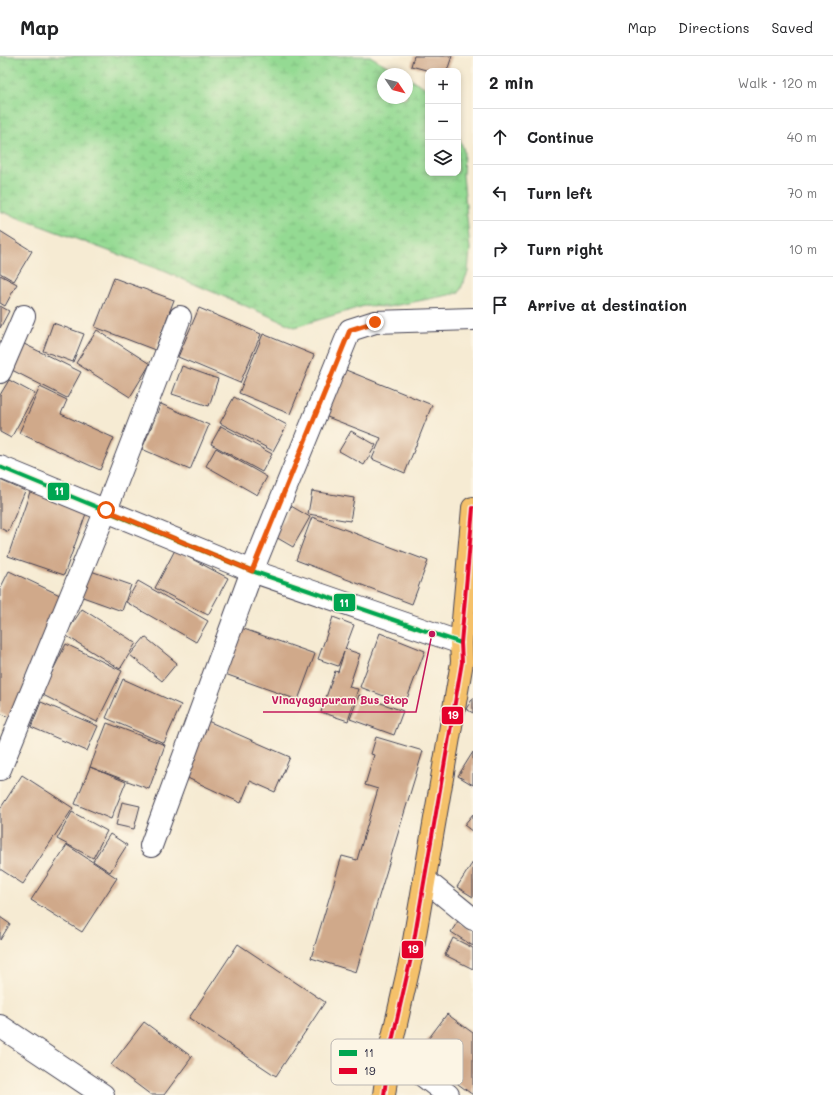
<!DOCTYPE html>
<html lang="en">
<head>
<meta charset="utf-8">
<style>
	body { margin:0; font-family:Mali,sans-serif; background:#f2f2f2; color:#202124 }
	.controls { position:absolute; right:12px; top:12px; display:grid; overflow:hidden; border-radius:8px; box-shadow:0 2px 6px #0003 }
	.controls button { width:36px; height:36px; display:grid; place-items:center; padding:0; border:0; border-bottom:1px solid #e0e0e0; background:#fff; color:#202124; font:20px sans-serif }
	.compass { position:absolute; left:377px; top:12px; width:36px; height:36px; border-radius:50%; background:#fff; box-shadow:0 2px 6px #0003; rotate:125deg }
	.stop { position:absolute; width:12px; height:12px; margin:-9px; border:3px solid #ea580c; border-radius:50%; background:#fff }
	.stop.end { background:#ea580c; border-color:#fff; box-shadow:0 1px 4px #0008 }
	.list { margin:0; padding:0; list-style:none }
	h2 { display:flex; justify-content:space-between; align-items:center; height:52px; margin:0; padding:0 16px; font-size:17px }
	h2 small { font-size:13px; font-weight:400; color:#757577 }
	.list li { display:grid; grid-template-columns:26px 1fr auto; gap:12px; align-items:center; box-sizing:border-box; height:56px; padding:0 16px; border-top:1px solid #e0e0e0 }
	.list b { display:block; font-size:15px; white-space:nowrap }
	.list em { font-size:13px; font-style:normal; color:#757577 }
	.icon { flex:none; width:22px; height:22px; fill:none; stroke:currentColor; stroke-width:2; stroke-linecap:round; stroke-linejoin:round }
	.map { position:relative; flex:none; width:473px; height:1039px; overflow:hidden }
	header { display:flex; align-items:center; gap:24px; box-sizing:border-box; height:56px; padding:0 20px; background:#fff; border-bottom:1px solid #e0e0e0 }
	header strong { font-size:19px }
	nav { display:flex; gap:22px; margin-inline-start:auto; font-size:14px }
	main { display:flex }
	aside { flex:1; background:#fff }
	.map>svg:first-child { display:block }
</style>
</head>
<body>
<header>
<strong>Map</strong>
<nav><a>Map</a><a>Directions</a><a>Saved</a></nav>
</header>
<main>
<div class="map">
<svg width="473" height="1039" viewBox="0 0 473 1039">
	<defs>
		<pattern id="wetland-marsh" width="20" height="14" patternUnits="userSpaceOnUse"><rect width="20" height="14" fill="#94da93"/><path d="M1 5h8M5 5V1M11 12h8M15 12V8" fill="none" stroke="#7fbb80"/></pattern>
	</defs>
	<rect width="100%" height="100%" fill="#fcf5e5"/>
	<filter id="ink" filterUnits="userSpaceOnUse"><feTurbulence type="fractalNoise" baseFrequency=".025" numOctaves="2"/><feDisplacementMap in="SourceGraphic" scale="8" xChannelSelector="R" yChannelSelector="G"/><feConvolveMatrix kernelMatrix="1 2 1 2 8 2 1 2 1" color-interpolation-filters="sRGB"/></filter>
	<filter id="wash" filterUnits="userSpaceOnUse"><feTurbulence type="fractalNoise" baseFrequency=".012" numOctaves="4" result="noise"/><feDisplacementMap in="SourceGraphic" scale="16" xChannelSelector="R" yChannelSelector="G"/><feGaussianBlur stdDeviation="0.9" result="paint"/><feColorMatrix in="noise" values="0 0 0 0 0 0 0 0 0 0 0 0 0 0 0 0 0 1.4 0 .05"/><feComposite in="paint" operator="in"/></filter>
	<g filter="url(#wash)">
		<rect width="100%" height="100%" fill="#f6ebd3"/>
		<!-- wetland -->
		<polygon fill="url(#wetland-marsh)" stroke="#5b7e67" points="0,0 370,0 401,18 383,18 383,42 407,42 407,21 428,33 428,117 458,117 458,77 464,95 463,119 470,193 468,216 459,237 388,251 364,250 295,271 166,216 0,155"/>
		<g id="blocks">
			<!-- building -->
			<g fill="#d0a98a">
				<polygon points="414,0 452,0 447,15 430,15 411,10"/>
				<polygon points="0,175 32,195 14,225 0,217"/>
				<polygon points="0,219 17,228 5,250 0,247"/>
				<polygon points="114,222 174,244 155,294 95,271"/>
				<polygon points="0,250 9,255 0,272"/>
				<polygon points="199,252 261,278 240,327 178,301"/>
				<polygon points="53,267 84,278 73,306 43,295"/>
				<polygon points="97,274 150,308 130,341 76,307"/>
				<polygon points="263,278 314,299 290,358 239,337"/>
				<polygon points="20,286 81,316 67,342 8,312"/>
				<polygon points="182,310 218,323 209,350 172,338"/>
				<polygon points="341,312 432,349 405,417 372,403 381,382 322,359"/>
				<polygon points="9,324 35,338 11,382 0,376 0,339"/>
				<polygon points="40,331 67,344 61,358 114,382 100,414 19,377"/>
				<polygon points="234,341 287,369 273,395 220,367"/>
				<polygon points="161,348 209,369 190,414 142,393"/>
				<polygon points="221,370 272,398 262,416 211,388"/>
				<polygon points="351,375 376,389 364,409 339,395"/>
				<polygon points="216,392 267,421 257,439 206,410"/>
				<polygon points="0,424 25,435 8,476 0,472"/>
				<polygon points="31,433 88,452 64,519 8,500"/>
				<polygon points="312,435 354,442 350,465 308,458"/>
				<polygon points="291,450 310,461 293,491 274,480"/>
				<polygon points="312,461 428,505 412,548 296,504"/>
				<polygon points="175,494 228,522 208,559 155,532"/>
				<polygon points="88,514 131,529 122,555 80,540"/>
				<polygon points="9,515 64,541 25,622 29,624 11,662 0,657 0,533"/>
				<polygon points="138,525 208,565 196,586 126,546"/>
				<polygon points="82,553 136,587 120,613 65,579"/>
				<polygon points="333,561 354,569 345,593 360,598 349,631 358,633 348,665 321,656 335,615 338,616 344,596 338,610 318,603"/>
				<polygon points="241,572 315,598 298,644 225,618"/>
				<polygon points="380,577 425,595 405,648 360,631"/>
				<polygon points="145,581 177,607 162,625 130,599"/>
				<polygon points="66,588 122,615 97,666 41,638"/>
				<polygon points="123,623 181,649 164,687 106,662"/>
				<polygon points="359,639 403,655 394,679 350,663"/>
				<polygon points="473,642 473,657 466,653"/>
				<polygon points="41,646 98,670 87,695 31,671"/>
				<polygon points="203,663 290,701 275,736 250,725 241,747 179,718"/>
				<polygon points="107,667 165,689 149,733 90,711"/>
				<polygon points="376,681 423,695 356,916 311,902 342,800 357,804 378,733 365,729 374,699 371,698"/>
				<polygon points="473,696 473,729 458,720"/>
				<polygon points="90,711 126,726 111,763 75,748"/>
				<polygon points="22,719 73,752 23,828 0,813 0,753"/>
				<polygon points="122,746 140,750 134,773 116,769"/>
				<polygon points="72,756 107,775 93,802 57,783"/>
				<polygon points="473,758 473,776 464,769"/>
				<polygon points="110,778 127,789 110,816 93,805"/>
				<polygon points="67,789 117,822 82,876 31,844"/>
				<polygon points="473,806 473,841 457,831"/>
				<polygon points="0,861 10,868 0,884"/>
				<polygon points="458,865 473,875 473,890 451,876"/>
				<polygon points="453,882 473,892 473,913 445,899"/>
				<polygon points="238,888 325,946 276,1020 189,962"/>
				<polygon points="447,958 473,977 473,1039 417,998"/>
				<polygon points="144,966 192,1001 164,1039 151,1039 111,1009"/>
			</g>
		</g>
	</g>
	<g filter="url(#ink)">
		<use href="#blocks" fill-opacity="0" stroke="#424052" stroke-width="1"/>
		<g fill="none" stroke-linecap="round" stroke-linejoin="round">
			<defs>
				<g id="minor">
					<polyline points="0,316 24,260"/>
					<polyline points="0,411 252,515 461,587"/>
					<polyline points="0,713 106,454 180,261"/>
					<polyline points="151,790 252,515 350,274 375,266 473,263"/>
					<polyline points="424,823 473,863"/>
					<polyline points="0,970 103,1039"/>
					<polyline points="390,994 448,1039"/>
				</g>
				<polyline id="major" points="384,1039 390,994 411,902 462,606 461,587 473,452"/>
			</defs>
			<!-- minor casing -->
			<use href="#minor" stroke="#424052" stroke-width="24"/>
			<!-- major casing -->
			<use href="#major" stroke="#424052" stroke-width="24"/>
			<!-- minor -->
			<use href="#minor" stroke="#fff" stroke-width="22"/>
			<!-- major -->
			<use href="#major" stroke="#f5c16b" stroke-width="22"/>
			<defs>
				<polyline id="bus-1" points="0,411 252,515 461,587"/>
				<polyline id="bus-2" points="384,1039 390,994 411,902 462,606 461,587 473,452"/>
			</defs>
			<!-- bus-1 casing -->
			<use href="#bus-1" stroke="#fcf5e5" stroke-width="7"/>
			<!-- bus-2 casing -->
			<use href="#bus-2" stroke="#fcf5e5" stroke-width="7"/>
			<!-- bus-1 -->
			<use href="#bus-1" stroke="#00a651" stroke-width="4"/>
			<!-- bus-2 -->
			<use href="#bus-2" stroke="#e4002b" stroke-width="4"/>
		</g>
	</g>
	<g fill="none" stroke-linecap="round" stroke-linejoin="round" filter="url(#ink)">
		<!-- route -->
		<polyline stroke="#ea580c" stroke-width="5" points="106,454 252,515 350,274 375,266"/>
	</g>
	<!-- legend -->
	<rect x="331" y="983" width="132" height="46" rx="6" fill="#fcf5e5" stroke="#bbb6b2" stroke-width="1"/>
	<rect x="339" y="994" width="18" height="6" fill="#00a651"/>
	<rect x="339" y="1012" width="18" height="6" fill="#e4002b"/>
	<g font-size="11" fill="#22223b">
		<text x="364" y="1001">11</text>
		<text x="364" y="1019">19</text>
	</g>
	<!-- callouts -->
	<path fill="none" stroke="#c2185b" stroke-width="1.5" d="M432 578L416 656H263"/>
	<circle fill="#c2185b" stroke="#fcf5e5" stroke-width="1.5" cx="432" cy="578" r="4"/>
	<g font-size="11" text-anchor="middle" font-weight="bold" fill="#c2185b" stroke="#fcf5e5" stroke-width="3" stroke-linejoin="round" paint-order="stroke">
		<text x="340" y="648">Vinayagapuram Bus Stop</text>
	</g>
	<g stroke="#fcf5e5" stroke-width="1.5">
		<rect x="47" y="426" width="23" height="19" rx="4" fill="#00a651"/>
		<rect x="333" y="537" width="23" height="19" rx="4" fill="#00a651"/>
		<rect x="441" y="650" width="23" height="19" rx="4" fill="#e4002b"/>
		<rect x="401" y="884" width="23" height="19" rx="4" fill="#e4002b"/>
	</g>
	<g font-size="11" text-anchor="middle" font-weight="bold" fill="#fff">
		<text x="59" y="439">11</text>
		<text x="344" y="551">11</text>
		<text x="453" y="663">19</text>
		<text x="413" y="897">19</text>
	</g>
</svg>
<div class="controls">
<button>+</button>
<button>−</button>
<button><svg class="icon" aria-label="layers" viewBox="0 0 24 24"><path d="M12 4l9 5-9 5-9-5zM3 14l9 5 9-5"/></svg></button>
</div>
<svg class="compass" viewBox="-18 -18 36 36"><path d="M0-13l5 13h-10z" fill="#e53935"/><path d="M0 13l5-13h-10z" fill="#757577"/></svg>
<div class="stop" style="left:106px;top:454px"></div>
<div class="stop end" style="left:375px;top:266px"></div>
</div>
<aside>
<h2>2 min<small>Walk · 120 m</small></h2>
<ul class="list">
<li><svg class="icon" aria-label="ahead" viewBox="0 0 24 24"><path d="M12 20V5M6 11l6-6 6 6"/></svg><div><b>Continue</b></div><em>40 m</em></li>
<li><svg class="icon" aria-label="left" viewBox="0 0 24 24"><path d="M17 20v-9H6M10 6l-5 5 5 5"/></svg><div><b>Turn left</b></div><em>70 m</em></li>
<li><svg class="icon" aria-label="right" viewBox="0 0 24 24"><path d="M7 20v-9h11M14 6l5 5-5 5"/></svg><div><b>Turn right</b></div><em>10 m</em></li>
<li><svg class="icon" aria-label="arrive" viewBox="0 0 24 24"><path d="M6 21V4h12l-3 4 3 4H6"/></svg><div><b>Arrive at destination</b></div></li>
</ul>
</aside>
</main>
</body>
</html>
